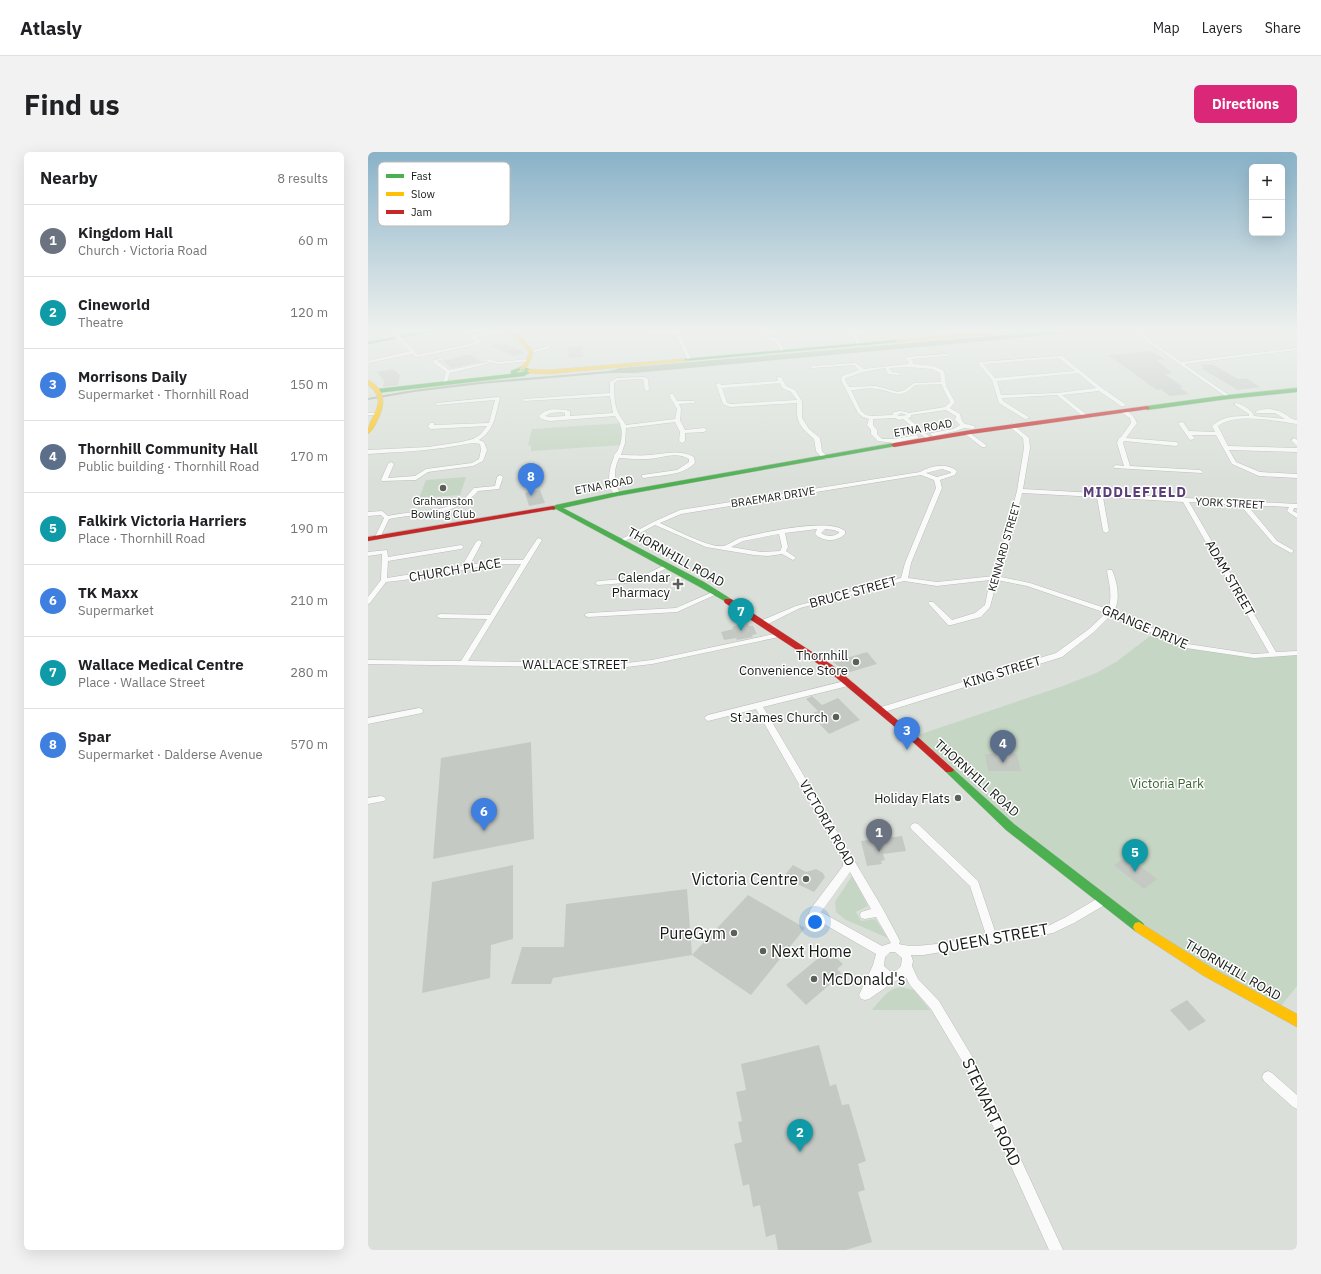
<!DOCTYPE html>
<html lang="en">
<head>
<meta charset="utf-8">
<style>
	body { margin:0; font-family:"IBM Plex Sans",sans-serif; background:#f2f2f2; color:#202124 }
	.controls { position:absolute; right:12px; top:12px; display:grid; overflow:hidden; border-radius:6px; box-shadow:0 4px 16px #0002 }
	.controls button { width:36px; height:36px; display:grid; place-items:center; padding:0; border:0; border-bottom:1px solid #e0e0e0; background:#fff; color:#202124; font:20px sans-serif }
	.you { position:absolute; left:447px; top:770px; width:14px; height:14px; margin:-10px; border:3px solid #fff; border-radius:50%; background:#1a73e8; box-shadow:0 0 0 6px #1a73e833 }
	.badge { display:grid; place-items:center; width:26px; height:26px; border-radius:50%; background:#db2777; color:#fff; font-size:13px; font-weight:700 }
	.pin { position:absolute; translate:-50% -33px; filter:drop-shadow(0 1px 2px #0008) }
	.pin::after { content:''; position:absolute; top:21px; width:14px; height:12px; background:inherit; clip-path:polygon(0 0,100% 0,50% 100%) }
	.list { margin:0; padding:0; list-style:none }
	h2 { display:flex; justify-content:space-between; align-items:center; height:52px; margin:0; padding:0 16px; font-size:17px }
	h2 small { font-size:13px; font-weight:400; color:#757577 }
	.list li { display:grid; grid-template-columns:26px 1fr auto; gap:12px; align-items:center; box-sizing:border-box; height:72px; padding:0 16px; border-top:1px solid #e0e0e0 }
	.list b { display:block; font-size:15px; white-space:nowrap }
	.list p { margin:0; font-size:13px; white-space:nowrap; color:#757577 }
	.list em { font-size:13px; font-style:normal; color:#757577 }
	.map { position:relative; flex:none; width:929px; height:1098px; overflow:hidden; border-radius:6px }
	header { display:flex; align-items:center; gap:24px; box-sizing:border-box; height:56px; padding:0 20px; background:#fff; border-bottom:1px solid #e0e0e0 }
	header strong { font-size:19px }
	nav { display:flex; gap:22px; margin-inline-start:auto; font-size:14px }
	.intro { display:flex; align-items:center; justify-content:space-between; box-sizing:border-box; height:96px; padding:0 24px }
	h1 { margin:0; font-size:28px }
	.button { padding:10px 18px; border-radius:6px; background:#db2777; color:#fff; font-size:14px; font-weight:700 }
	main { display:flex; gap:24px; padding:0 24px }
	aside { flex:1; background:#fff; border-radius:6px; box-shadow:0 4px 16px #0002 }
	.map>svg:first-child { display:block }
</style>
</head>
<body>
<header>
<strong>Atlasly</strong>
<nav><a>Map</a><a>Layers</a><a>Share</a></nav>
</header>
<div class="intro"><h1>Find us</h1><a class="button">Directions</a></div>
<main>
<aside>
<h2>Nearby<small>8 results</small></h2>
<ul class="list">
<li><span class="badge" style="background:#6b7280">1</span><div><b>Kingdom Hall</b><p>Church · Victoria Road</p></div><em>60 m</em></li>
<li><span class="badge" style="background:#0f9aa8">2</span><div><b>Cineworld</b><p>Theatre</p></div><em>120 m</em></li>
<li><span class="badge" style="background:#3f7fe0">3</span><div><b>Morrisons Daily</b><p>Supermarket · Thornhill Road</p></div><em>150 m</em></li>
<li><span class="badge" style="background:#5c6f8a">4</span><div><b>Thornhill Community Hall</b><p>Public building · Thornhill Road</p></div><em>170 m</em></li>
<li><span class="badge" style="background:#0f9aa8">5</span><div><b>Falkirk Victoria Harriers</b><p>Place · Thornhill Road</p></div><em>190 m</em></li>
<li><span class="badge" style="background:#3f7fe0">6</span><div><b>TK Maxx</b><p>Supermarket</p></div><em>210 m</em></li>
<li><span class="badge" style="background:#0f9aa8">7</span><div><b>Wallace Medical Centre</b><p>Place · Wallace Street</p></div><em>280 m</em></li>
<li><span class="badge" style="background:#3f7fe0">8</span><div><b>Spar</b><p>Supermarket · Dalderse Avenue</p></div><em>570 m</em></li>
</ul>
</aside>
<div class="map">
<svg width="929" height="1098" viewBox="0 0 929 1098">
	<rect width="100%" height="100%" fill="#dae0d9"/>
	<!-- green -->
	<g fill="#c6d6c4">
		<polygon points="255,271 254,293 163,299 163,294 160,293 164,277"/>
		<polygon points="98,325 92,343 51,346 58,328"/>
		<polygon points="786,481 818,494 886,504 929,501 929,834 909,859 736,748 544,585 692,535 728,521 748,510"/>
		<polygon points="484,724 500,754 488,760 493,769 507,767 520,786 478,768 468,760 467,750"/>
		<path d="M533 835 546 838 562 858H504C512 849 520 836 533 835Z"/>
	</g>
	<!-- water -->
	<path fill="#9cb099" d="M706 177 736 178 267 221H242L113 232 46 240 0 248V246C79 230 162 226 241 219L252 216Z"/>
	<!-- building -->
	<g fill="#c5c9c4">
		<polygon points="136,191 158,201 145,204 123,194"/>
		<polygon points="214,194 215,205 201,206 200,195"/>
		<polygon points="784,199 796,207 788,208 804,221 797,222 815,235 811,235 821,242 802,244 793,237 789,238 740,203"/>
		<polygon points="102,202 113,210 84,216 75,209"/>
		<polygon points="844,212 870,227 878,226 892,235 870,238 833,216 836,215 832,213"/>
		<polygon points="26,217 32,223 30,233 15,235 16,229 9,220"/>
		<polygon points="172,338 177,351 161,354 157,341"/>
		<polygon points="379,470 381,474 385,474 389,482 384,483 385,485 369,488 368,486 356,488 353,480 365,477 364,475"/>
		<polygon points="499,500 509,512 479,521 465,510"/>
		<polygon points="444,544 454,553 470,546 492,568 461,582 449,569 451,568 445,561 450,559 438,547"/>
		<polygon points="163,590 166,687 65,707 73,606"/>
		<polygon points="617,602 649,602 653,619 620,619"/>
		<polygon points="534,684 538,699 515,702 517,708 513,709 514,712 499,714 493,689"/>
		<polygon points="759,704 789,727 776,737 746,713"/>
		<polygon points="145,713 145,787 123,793 122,826 54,841 64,730"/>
		<polygon points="425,713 438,720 448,717 455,721 457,725 455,728 446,740 415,725"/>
		<polygon points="319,737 324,803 185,826 183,832 143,832 154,795 196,795 198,752"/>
		<polygon points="380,743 437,776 383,843 324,803"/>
		<polygon points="460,798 475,812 469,817 474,822 438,853 418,833"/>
		<polygon points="819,848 838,869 821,879 802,858"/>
		<polygon points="451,893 462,934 468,932 474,953 481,952 498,1009 490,1012 497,1038 490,1040 504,1090 478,1098 410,1098 407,1082 398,1085 392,1053 385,1055 381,1032 375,1034 366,992 374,990 370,970 374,969 368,940 378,938 373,912"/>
	</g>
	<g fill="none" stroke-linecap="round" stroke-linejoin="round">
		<defs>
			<g id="street">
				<polygon points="20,177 24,177 29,182 26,183"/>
				<polygon points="135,177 142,177 108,185 113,190 108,193 49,205 44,202 0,211 0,209 42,199 32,189 32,187 34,187 50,203 105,191 108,190 104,185 104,183"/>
				<polygon points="394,177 398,177 400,184 411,188 417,200 413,200 408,190 397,186"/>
				<polygon points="481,177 485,177 494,194 490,194"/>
				<polygon points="767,178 813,210 929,196 929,198 816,212 862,244 862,245 860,246 766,180"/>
				<polygon points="281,180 311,180 323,207 321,208 319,207 308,182 280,182"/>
				<polygon points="180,194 182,194 182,196 163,201 161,200"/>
				<path d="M580 202V204H578L543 207 545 210V212L565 214 575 218 577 223 578 234 587 250 582 256 592 262C595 276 598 270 608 275L605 277 596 276 588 279 565 284 563 283V281L585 277 592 273 587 268 588 264 578 258 543 263V265L540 266 563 286V288L561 289 535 267 531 268 527 266 505 267V273L509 278V282L514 287H526L548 283 550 284V286L526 291 510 289 503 282V278L499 273 501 267 495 265 490 261 473 228 474 224 491 218 486 213 444 216 442 215 444 214 487 211 496 217 540 212 541 210 537 206 539 205ZM540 215 564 217 572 221 573 230 546 231 537 238 530 240 508 234 481 235 477 228 478 226 495 220 517 216 520 222 530 223 532 222V221L524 220 521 216ZM573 232 582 250 577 255 541 261 533 259 526 260 524 263 504 264 498 263 493 259 483 238C491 238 501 235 509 237 526 239 532 249 547 233ZM533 261 539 263 532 264 529 263Z"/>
				<path d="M694 204 734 236 757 252V254H753L731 239 694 243 719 263V265L717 266 689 243 634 246 635 249 662 266 657 267 631 251 624 228 610 211 612 210ZM691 206 707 219 627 226 615 212ZM710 221 728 236 690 241 633 243 629 229Z"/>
				<polygon points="73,206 75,207 69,209 81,218 120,210 122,211 82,221 79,230 77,231 75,230 78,220 64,209"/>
				<polygon points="120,207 130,210 162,207 164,208 162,209 130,212 118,209 118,207"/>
				<path d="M276 225 280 227 281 239 277 238 275 227 250 228 246 231C246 241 246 255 252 264 254 267 256 270 258 273L307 267 309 257 301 243 303 242H305L309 249H326L328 250 326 251 311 252 313 257 312 268 317 278 336 276 339 278 336 280 317 281V289L314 291 311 289 312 280 307 270 258 276 257 291 253 303C262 303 272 304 282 303 297 302 311 297 326 305L327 311C314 324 293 323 276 326L274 325V323L309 318 321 310V307C308 299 294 306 280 307 271 307 261 307 251 306 245 319 246 329 252 342L249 344C237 337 241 316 246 305L245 304C253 298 256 281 252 272 251 269 248 266 247 264L182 269 173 267 171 264C179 255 191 257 202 259V264L245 261 242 244 156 249 154 248 156 247 242 241V230L249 226ZM193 260 197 261V264L182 265 177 264 183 261Z"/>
				<path d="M409 225H413L418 234 427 238 434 249V266L441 277 452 286 454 299 460 306 459 307H455L448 299 446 287C431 274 428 270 429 251L362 255 355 252 348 232 352 231 353 233 410 229ZM412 231 414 236 423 240 429 248 363 252 359 251 354 236Z"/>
				<path d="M130 245 132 246C127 263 127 278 111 288L116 290 119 298 115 309 105 314 60 320 48 328 14 329 13 328 20 312 23 310 26 312 20 326 47 324 58 317 104 311 111 307 113 298 112 292C104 289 96 293 87 294 59 299 29 300 0 302V298L60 295 93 290 105 287 113 282 119 274 63 277 60 275 62 271H66V273L121 271 127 248 69 253 67 252 69 251Z"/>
				<path d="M867 251C873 251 884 258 886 264L917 267 907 261H889L887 260C894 256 907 256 915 261 921 264 923 268 929 268V272C908 269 866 260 850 274L860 294 929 296V300L861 298 868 310 892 320 929 322V326L891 324 864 312 848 283H824L827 287 822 288 810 271 815 270 821 279 847 280 844 274C854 264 868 264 881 264V262L867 253Z"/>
				<path d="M753 258C761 258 766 264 769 271L758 286 808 290 811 292 808 294 756 289 755 291 762 314 832 318 835 320 834 321 746 316 745 315 748 313 756 314 749 291 751 286 753 285 763 271 762 266 753 260Z"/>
				<polygon points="0,261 9,261 11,262 9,263 0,263"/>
				<path d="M644 272 661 286 662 296 655 337 929 352V356H926L925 359 929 361V366L920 360 919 359 921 355 879 353 909 389 925 398V400L923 401 905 391 872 353 821 350 908 500 929 499V503L886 506 818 496 743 463 726 480 694 505 513 561 509 558 510 556 688 501 721 477 738 461 659 434 629 428 622 455 613 465 583 473H580L561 452 560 451 561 450H565L584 468 607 461 617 453 622 428 569 434 536 429 432 456 398 473H392L391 471 392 469 428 454 533 426 537 411 568 336 566 328 553 323 313 362 292 371C306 377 341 396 355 394 361 393 366 388 372 386 393 381 461 365 477 379V382C469 390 455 390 447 382L449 377 417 381 420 395 418 399 427 405 428 406 425 408 414 402 400 404 386 403 338 395 287 373 255 390H251L250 389 285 370 312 358 552 320C563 314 578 310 589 319L587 323 572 328 574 336 543 411 540 426 569 430 626 424 649 339 656 296 655 286 642 275 641 274ZM574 317 583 320V321L569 325 558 321ZM654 341 729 345 735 379 738 381 741 379 735 345 815 350 901 501 886 502 820 492 746 459C753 448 749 429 744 418H740L739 419C741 432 745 444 740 457L662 431 633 425ZM457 377 466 378 471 380V381C465 385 459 385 453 381ZM411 382 414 395 412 399 393 400 363 395 375 389Z"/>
				<polygon points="599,279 618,293 618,295 614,295 597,282 596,281"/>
				<polygon points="926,286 929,288 929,294 923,288"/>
				<path d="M132 323 135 325 131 337 110 339C86 366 54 360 21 367L12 386 10 387 7 385 16 366 13 363 0 364V360L14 359 20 364C45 358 77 362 98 345 101 342 103 339 106 336L127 334 129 325Z"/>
				<polygon points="171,386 174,388 100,509 250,512 284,508 411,481 415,483 411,485 284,512 250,516 0,512 0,508 93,509 119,467 72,466 68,464 72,462 122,463 153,412 129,412 36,428 18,430 2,451 0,452 0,445 13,428 14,402 0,404 0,400 19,398 20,405 93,393 96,395 93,397 20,409 19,426 94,414 108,390 111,388 114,390 102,413 129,408 155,408 169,387"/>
				<polygon points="299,412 302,414 301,415 271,430 230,433 227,431 230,429 270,426"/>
				<polygon points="347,439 350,441 349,442 309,460 220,465 216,463 220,461 308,456"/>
				<path d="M481 528 484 529 485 531 484 533 395 555 515 757 532 789 531 792C548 798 598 787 618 783L602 734 544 678 542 675 544 672 547 671 550 672 610 729 628 782 680 774 698 765 732 745 736 744 740 745 741 748 740 751 706 771 685 781 629 791 625 793 623 792 555 803H543L545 809 544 814 550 827 571 849 608 911 695 1098H681L600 919 563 857 542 833 538 825 527 829 501 847 497 848 493 847 491 843 505 813 508 802 442 764 441 761 442 758 475 714V709L388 557 340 569 336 566 340 563ZM482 720 503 757 493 760 492 763 493 766 497 767 508 765 523 791 514 794 453 760ZM522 800H527L534 806 533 814 528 819H522L516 814 517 805ZM511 824 514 826 509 829Z"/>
				<polygon points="51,556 54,557 55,559 54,561 0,572 0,566"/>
				<polygon points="13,644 16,645 18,647 16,649 0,652 0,646"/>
				<polygon points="900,919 904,921 929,943 929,957 925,955 896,929 894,925 896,921"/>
			</g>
			<g id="fast">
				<polygon points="70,177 78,177 0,192 0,190"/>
				<polygon points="529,188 531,189 531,190 316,209 314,208 316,207"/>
				<path d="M153 215 159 216 165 219 156 224 9 241 6 239 9 237 143 222V219ZM153 218 158 219 148 221 149 220Z"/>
				<polygon points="929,236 929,240 860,247 779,258 776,256 779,254 860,243"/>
				<polygon points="526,291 529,293 528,294 249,344 195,356 336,430 363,447 364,449 363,451 360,451 330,434 188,357 185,358 182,356 188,353 249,340"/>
				<polygon points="581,614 584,616 646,672 775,771 777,775 775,779 771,780 767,779 638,678 578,620 576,618 578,616"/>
			</g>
			<g id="slow">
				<polygon points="140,177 144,177 154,185 165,200 162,210 156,218 151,217 158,210 161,200"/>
				<polygon points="658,177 674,177 672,178 529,190 527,189 529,188"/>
				<polygon points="316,207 318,208 318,209 180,222 162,221 159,219 162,217 180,218"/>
				<path d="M0 228C18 237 18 253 9 269 7 274 4 279 0 282 0 262 23 251 0 233Z"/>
				<polygon points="771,770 844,816 929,862 929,875 836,824 767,779 765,775 767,771"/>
			</g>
			<g id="jam">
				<polygon points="779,254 782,256 781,257 603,282 526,295 523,293 526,291 603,278"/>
				<polygon points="185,354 187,355 187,357 0,389 0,385"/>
				<polygon points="357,447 363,447 464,513 552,587 584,616 586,618 584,620 578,620 546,591 458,517 357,451 356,449"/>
			</g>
		</defs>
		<!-- street casing -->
		<use href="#street" stroke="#b9bdb8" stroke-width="1"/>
		<!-- fast casing -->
		<use href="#fast" stroke="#b9bdb8" stroke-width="1"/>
		<!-- slow casing -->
		<use href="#slow" stroke="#b9bdb8" stroke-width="1"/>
		<!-- jam casing -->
		<use href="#jam" stroke="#b9bdb8" stroke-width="1"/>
		<!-- street -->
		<use href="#street" fill="#f9faf9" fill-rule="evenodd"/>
		<!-- fast -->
		<use href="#fast" fill="#4caf50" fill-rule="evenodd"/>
		<!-- slow -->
		<use href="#slow" fill="#ffc107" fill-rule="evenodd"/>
		<!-- jam -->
		<use href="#jam" fill="#c62828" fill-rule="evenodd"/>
		<defs>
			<polyline id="street-bridge" points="27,182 33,188"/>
		</defs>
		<!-- street-bridge casing -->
		<use href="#street-bridge" stroke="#b9bdb8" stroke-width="5" stroke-linecap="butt"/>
		<!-- street-bridge -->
		<use href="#street-bridge" stroke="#f9faf9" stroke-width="4.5"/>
	</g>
	<!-- sky -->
	<linearGradient id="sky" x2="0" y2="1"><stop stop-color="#89b2c8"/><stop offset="0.54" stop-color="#eef1ee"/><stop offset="1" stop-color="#eef1ee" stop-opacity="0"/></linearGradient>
	<rect width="929" height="330" fill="url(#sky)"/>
	<!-- markers -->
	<g fill="#5b605b" stroke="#fff" stroke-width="1.5">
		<circle cx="75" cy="336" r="4"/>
		<path d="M308 426h4v4h4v4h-4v4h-4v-4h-4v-4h4z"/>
		<circle cx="488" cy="510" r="4"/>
		<circle cx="468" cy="565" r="4"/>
		<circle cx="590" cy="646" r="4"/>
		<circle cx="438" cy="727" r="4"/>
		<circle cx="366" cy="781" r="4"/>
		<circle cx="395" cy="799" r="4"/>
		<circle cx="446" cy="827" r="4"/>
	</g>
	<g text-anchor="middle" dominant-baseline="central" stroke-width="3" stroke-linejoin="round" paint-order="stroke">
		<!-- far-street labels -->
		<g font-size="11" fill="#171b17" stroke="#fff">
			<text transform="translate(555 276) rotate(-10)">ETNA ROAD</text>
			<text transform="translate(236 333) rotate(-11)">ETNA ROAD</text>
			<text transform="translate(405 345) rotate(-9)">BRAEMAR DRIVE</text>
			<text transform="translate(862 351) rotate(3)">YORK STREET</text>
			<text transform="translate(636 395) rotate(-74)">KENNARD STREET</text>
		</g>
		<!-- far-poi labels -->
		<g font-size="11" fill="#171b17" stroke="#fff">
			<text x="75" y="349">Grahamston<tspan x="75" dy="13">Bowling Club</tspan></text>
		</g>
		<!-- street labels -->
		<g font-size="13" fill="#171b17" stroke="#fff">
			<text transform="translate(308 405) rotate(29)">THORNHILL ROAD</text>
			<text transform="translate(87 418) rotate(-9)">CHURCH PLACE</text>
			<text transform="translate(862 426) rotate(60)">ADAM STREET</text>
			<text transform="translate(485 440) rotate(-15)">BRUCE STREET</text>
			<text transform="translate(777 475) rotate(23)">GRANGE DRIVE</text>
			<text x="207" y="512">WALLACE STREET</text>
			<text transform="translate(634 520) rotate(-17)">KING STREET</text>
			<text transform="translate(609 626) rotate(42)">THORNHILL ROAD</text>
			<text transform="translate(459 671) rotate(60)">VICTORIA ROAD</text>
			<text transform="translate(865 818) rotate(30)">THORNHILL ROAD</text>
		</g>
		<!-- poi labels -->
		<g font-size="13" fill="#171b17" stroke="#fff" text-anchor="end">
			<text x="302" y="425">Calendar<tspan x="302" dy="15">Pharmacy</tspan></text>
			<text x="480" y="503">Thornhill<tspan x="480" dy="15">Convenience Store</tspan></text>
			<text x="460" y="565">St James Church</text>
			<text x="582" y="646">Holiday Flats</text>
		</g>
		<!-- park labels -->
		<g font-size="13" fill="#3c6335" stroke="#fff">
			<text x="799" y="631">Victoria Park</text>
		</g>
		<!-- far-district labels -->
		<g font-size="14" font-weight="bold" letter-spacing="1" fill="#5b3d78" stroke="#fff">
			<text x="767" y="340">MIDDLEFIELD</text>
		</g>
		<!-- near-poi labels -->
		<g font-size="16" fill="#171b17" stroke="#fff" text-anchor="end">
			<text x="430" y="727">Victoria Centre</text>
			<text x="358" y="781">PureGym</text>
			<text x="403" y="799" text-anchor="start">Next Home</text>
			<text x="454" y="827" text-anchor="start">McDonald's</text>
		</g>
		<!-- near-street labels -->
		<g font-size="16" fill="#171b17" stroke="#fff">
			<text transform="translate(625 786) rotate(-10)">QUEEN STREET</text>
			<text transform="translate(624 960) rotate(65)">STEWART ROAD</text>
		</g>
	</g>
	<!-- legend -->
	<rect x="10" y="10" width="132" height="64" rx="6" fill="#fff" stroke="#b9bbb9" stroke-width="1"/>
	<rect x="18" y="22" width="18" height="4" fill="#4caf50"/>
	<rect x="18" y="40" width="18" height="4" fill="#ffc107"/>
	<rect x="18" y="58" width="18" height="4" fill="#c62828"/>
	<g font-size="11" fill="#171b17">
		<text x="43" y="28">Fast</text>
		<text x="43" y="46">Slow</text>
		<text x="43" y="64">Jam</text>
	</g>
</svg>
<div class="controls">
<button>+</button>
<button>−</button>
</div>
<div class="you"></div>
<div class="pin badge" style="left:511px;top:700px;background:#6b7280">1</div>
<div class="pin badge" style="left:432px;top:1000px;background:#0f9aa8">2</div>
<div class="pin badge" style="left:539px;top:598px;background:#3f7fe0">3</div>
<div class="pin badge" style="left:635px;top:611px;background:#5c6f8a">4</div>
<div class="pin badge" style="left:767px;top:720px;background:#0f9aa8">5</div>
<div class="pin badge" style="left:116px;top:679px;background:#3f7fe0">6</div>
<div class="pin badge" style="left:373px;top:479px;background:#0f9aa8">7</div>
<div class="pin badge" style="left:163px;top:344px;background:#3f7fe0">8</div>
</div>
</main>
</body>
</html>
